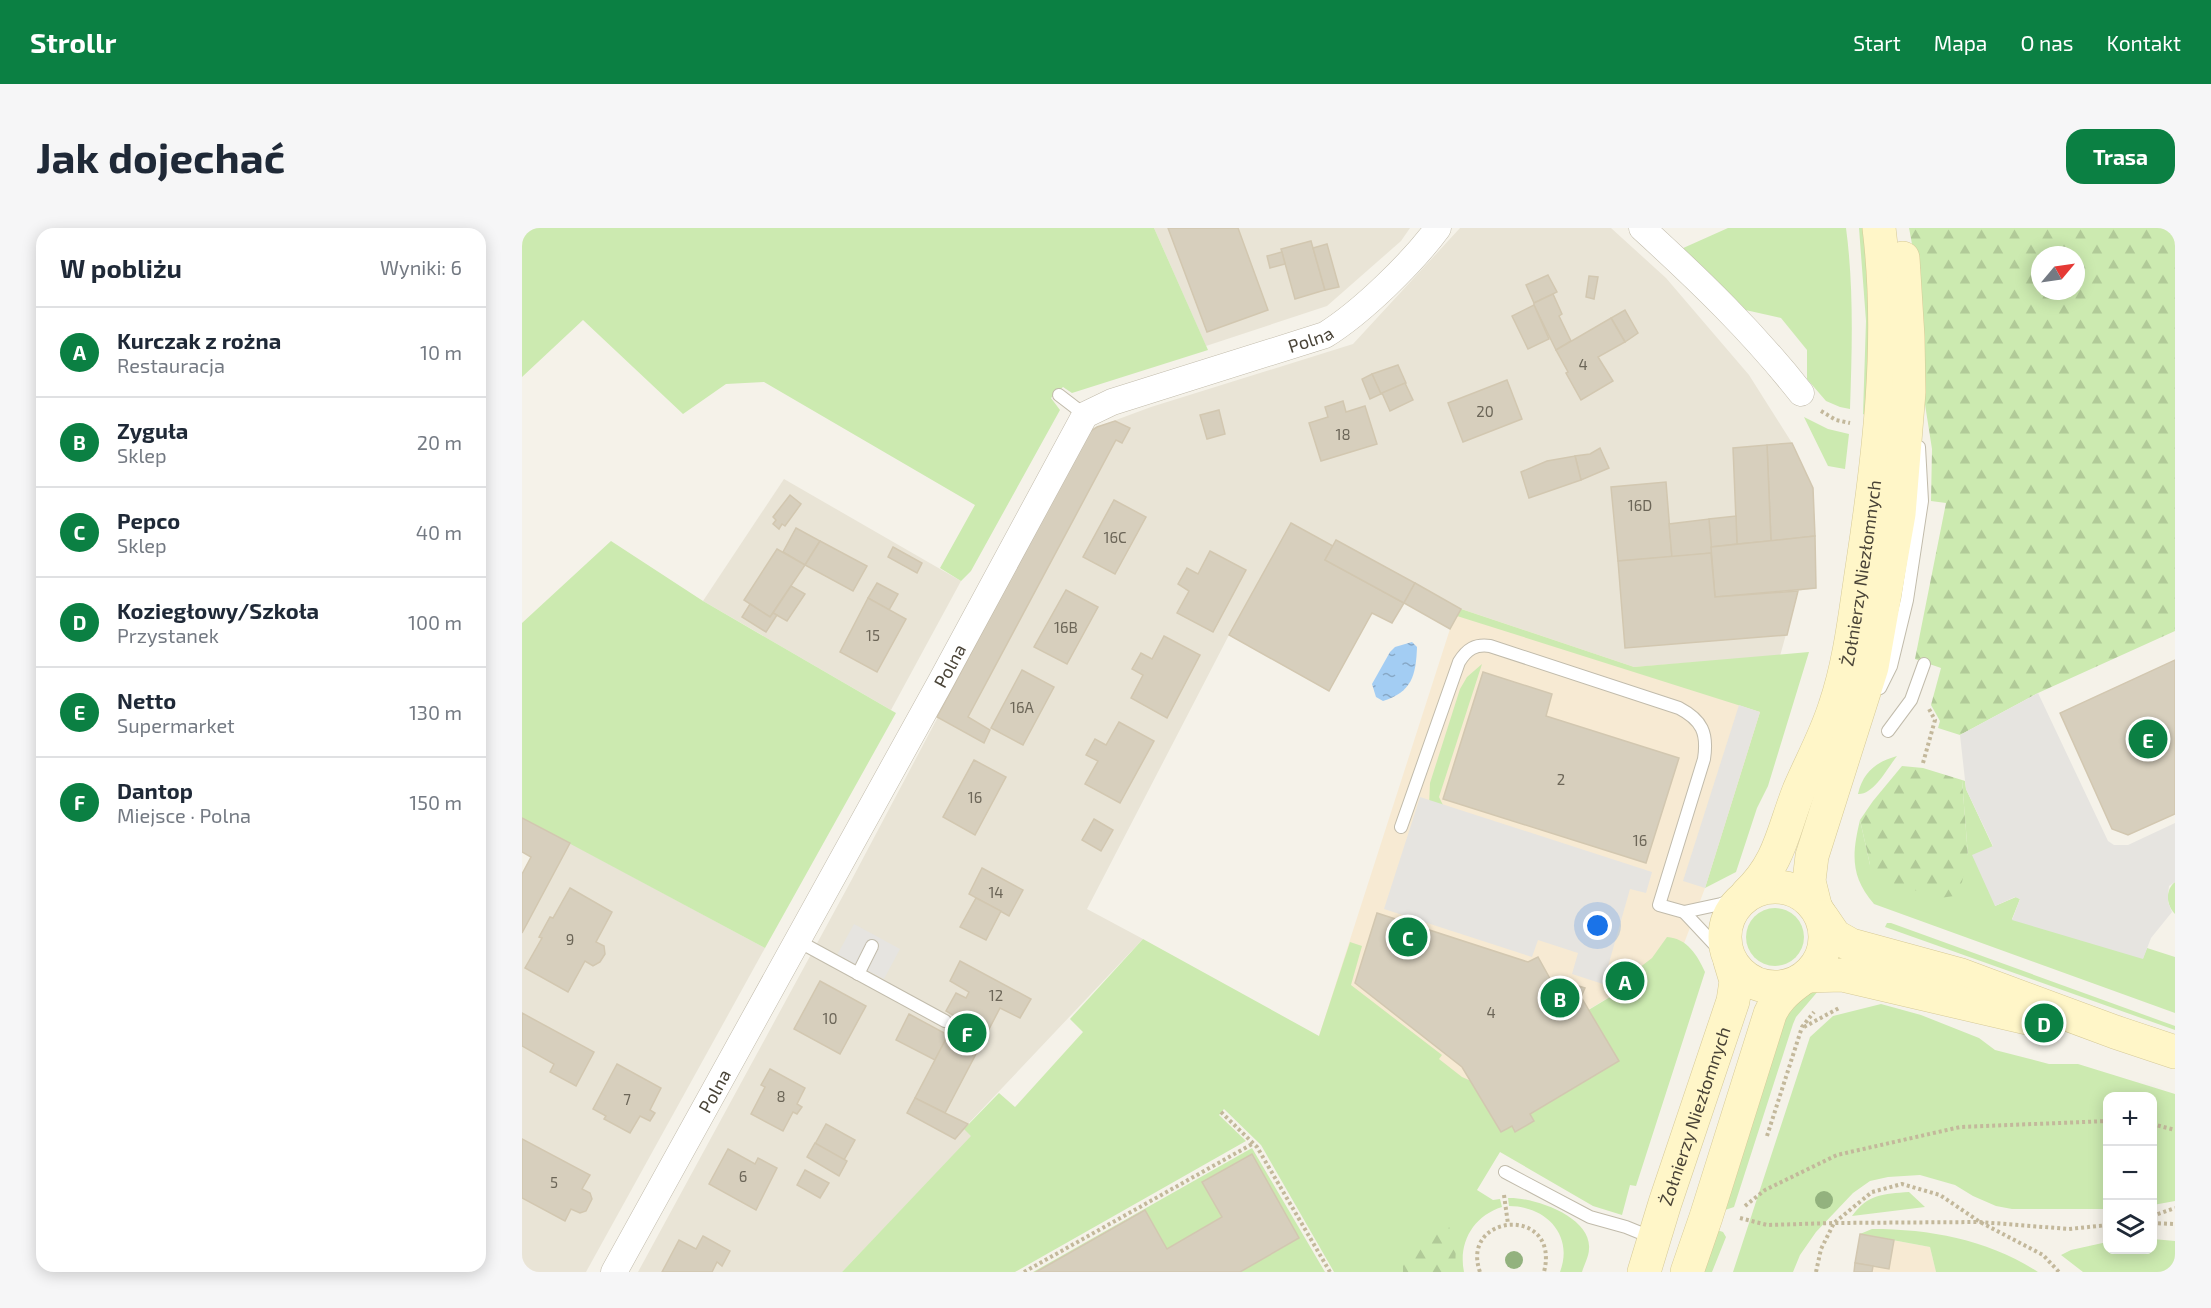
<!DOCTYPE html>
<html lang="pl">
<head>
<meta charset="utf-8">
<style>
	body { margin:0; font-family:"Exo 2",sans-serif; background:#f6f6f7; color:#1f2937 }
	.controls { position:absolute; right:18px; bottom:18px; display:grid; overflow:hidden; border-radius:12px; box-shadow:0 3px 15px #0003 }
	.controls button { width:54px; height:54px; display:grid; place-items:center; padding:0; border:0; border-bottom:2px solid #e0e1e3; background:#fff; color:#1f2937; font:30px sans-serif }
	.compass { position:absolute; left:1509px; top:18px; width:54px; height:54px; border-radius:50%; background:#fff; box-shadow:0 3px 15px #0003; rotate:61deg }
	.you { position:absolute; left:1076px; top:698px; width:21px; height:21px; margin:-15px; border:4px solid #fff; border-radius:50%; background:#1a73e8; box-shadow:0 0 0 9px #1a73e833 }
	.badge { display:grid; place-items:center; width:39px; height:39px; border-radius:50%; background:#0b8043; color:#fff; font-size:20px; font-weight:700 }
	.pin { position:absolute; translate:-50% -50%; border:3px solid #fff; box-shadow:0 2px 6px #0006 }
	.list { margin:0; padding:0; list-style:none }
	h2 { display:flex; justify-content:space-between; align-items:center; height:78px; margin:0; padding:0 24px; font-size:26px }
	h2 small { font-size:20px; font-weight:400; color:#747a83 }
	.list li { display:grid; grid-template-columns:39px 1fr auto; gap:18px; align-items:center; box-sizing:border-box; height:90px; padding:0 24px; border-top:2px solid #e0e1e3 }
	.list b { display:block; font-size:22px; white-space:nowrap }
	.list p { margin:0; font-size:20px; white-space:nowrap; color:#747a83 }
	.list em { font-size:20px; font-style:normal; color:#747a83 }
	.icon { flex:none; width:33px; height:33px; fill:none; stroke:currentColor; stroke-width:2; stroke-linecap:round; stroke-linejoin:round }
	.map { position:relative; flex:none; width:1653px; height:1044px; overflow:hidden; border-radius:18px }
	header { display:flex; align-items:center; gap:36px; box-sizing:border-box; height:84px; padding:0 30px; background:#0b8043; color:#fff }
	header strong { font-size:28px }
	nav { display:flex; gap:33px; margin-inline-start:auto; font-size:21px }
	.intro { display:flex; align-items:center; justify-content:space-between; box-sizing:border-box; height:144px; padding:0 36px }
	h1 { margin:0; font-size:42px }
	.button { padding:15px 27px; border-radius:18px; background:#0b8043; color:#fff; font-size:21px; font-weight:700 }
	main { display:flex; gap:36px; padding:0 36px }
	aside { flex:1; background:#fff; border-radius:18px; box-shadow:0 3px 15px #0003 }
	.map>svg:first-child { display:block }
</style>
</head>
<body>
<header>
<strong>Strollr</strong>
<nav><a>Start</a><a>Mapa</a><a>O nas</a><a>Kontakt</a></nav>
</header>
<div class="intro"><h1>Jak dojechać</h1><a class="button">Trasa</a></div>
<main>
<aside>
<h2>W pobliżu<small>Wyniki: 6</small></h2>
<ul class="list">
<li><span class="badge">A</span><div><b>Kurczak z rożna</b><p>Restauracja</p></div><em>10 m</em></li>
<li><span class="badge">B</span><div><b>Zyguła</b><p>Sklep</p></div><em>20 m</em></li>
<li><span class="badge">C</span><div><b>Pepco</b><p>Sklep</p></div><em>40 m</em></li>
<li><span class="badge">D</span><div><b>Koziegłowy/Szkoła</b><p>Przystanek</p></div><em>100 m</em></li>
<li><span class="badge">E</span><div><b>Netto</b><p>Supermarket</p></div><em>130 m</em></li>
<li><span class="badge">F</span><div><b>Dantop</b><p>Miejsce · Polna</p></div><em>150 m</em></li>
</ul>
</aside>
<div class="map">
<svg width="1653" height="1044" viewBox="0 0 1653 1044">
	<defs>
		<pattern id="forest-firs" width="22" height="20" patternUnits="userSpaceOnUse" patternTransform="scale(1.5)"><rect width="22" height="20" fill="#cceab0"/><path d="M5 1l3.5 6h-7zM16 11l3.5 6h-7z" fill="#b1ca98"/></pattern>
		<pattern id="water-ripples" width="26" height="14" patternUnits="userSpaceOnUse" patternTransform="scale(1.5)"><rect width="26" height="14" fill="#a3cdf3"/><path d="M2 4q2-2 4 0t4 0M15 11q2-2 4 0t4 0" fill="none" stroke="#87a8c6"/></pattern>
	</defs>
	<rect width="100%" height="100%" fill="#f5f2e9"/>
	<!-- residential -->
	<g fill="#e9e4d6">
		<polygon points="632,0 888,0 879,13 805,78 684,118"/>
		<polygon points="938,0 1089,0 1144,50 1227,147 1270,215 1291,260 1294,360 1276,363 1258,428 1112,439 939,381 814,312 811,318 769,295 707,407 565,681 621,711 446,896 443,901 450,908 320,1044 116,1044 329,653 567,204 575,199 629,179 831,116"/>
		<polygon points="262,251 439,353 369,482 181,373"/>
		<polygon points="48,615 243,720 64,1044 0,1044 0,705"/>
	</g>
	<!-- commercial -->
	<g fill="#f7ead3">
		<polygon points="939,381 1112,439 1258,428 1183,660 1158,726 949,853 797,808 928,401"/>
		<polygon points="1338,1006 1408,1019 1414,1044 1332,1044"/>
	</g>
	<!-- grass -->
	<g fill="#cceab0">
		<polygon points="0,0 632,0 686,122 550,165 541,159 529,170 538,182 449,343 439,353 418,340 453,277 242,154 204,156 161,186 61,92 0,149"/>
		<path d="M1206 0H1324C1332 60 1330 120 1328 181L1318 179 1304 173 1285 151V122L1259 90 1219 81 1159 21Z"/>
		<polygon points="1337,0 1346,0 1349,190 1341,186 1344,93"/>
		<polygon points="1282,189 1306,201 1327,206 1323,241 1306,238"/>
		<polygon points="89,313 181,373 374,485 243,720 0,590 0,395"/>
		<polygon points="939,381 1112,439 1287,424 1246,558 1235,580 1214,644 1183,660 1238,484 935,388"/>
		<polygon points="960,436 917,569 922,579 907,578 908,555 938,461 945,449"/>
		<path d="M1375 528C1366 539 1352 567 1336 566 1341 544 1354 534 1375 528Z"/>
		<path d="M1440 552 1443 553 1444 561 1471 619 1473 678 1494 669 1498 671 1490 691 1621 730 1625 720 1653 729V785L1352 676C1328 648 1330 626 1338 592L1348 637 1446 628Z"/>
		<path d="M1653 654V686C1644 677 1643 662 1653 654Z"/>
		<circle cx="1253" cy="709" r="29"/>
		<polygon points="1365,695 1369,695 1653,798 1653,802 1363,699"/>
		<path d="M1145 709C1165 710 1176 728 1183 744L1114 958 1108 957 1100 987 1071 978 978 924 955 962 971 972 978 971 980 979C951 988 936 1015 942 1044H812L739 917 702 881 697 887 724 913 493 1044H320L449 908 442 901 477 865 493 879 561 804 548 791 621 711 797 808 828 714 840 718 829 757 920 827 917 831 940 849 949 853 1088 769 1095 747 1117 740 1130 730Z"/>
		<polygon points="1297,762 1274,789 1271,796 1212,979 1200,983 1259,792 1288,763"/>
		<polygon points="1359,776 1399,787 1457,810 1473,822 1527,836 1556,836 1653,866 1653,973 1631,977 1630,868 1586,868 1585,981 1490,981 1474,978 1451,968 1433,957 1398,947 1366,949 1348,953 1331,965 1294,1004 1278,1027 1271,1044 1211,1044 1288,809 1311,788"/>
		<polygon points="730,920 803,1044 718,1044 777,1010 730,926 700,989 645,1021 622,982 514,1044 511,1044"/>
		<path d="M1387 964 1403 979 1330 988C1346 966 1361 966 1387 964Z"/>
		<path d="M986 970C1012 969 1070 989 1067 1021 1067 1028 1062 1037 1060 1044H1038C1052 1007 1024 978 987 978Z"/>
		<polygon points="1189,1000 1201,1004 1204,1009 1190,1044 1174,1044"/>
		<path d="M1350 1001C1410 1001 1466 1012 1516 1044H1414L1408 1019 1338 1006Z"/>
		<polygon points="1631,1011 1653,1013 1653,1044 1561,1044 1539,1027 1549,1022 1585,1014 1586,1022 1630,1022"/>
	</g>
	<!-- forest -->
	<g fill="url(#forest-firs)" fill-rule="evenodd">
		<path d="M1387 0H1653V403L1516 465 1438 507 1416 500 1418 493 1409 477 1419 440 1393 431 1424 275 1409 273 1410 221 1397 138 1393 32ZM1518 27H1554V63H1518Z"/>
		<polygon points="1380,538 1401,540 1440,552 1446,628 1440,654 1432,668 1418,670 1360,652 1350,646 1338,592 1351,573"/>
		<polygon points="926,996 934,1018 933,1041 929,1044 881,1044 881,1023"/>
	</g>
	<!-- parking -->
	<g fill="#e6e4e0">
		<polygon points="1516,465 1586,613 1592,617 1606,617 1653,595 1653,654 1647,658 1646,666 1646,674 1650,684 1629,710 1621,731 1490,692 1498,671 1493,669 1473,678 1450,627 1471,618 1444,561 1438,507"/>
		<polygon points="1217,477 1238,484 1183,660 1161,653"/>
		<polygon points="898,569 1130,644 1124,665 1108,661 1081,756 1050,746 1056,725 1016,712 1010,729 862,681"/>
		<polygon points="332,696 378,721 362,751 315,727"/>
	</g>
	<!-- water -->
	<path fill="url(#water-ripples)" d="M890 414 895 419C894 447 890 464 861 473L854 469 850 456 868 424 873 419Z"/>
	<!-- building -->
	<g fill="#d7cfbd" stroke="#d2c7b0" stroke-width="1.5">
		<polygon points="646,0 716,0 746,82 685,104"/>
		<polygon points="789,13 803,62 773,71 759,21"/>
		<polygon points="805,16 817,59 803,62 791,20"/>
		<polygon points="760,24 763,36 748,40 745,28"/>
		<polygon points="1026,47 1035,64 1012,75 1004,57"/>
		<polygon points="1067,48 1076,49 1072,71 1064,69"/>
		<polygon points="1031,66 1040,86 1037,88 1049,113 1034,122 1012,77 1012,75"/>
		<polygon points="1012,77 1027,111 1006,121 990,88"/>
		<polygon points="1103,82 1116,105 1103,114 1089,90"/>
		<polygon points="1089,90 1103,114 1076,129 1091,153 1059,172 1044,145 1046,144 1034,122"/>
		<polygon points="876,137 884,155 859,166 850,146"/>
		<polygon points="850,146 859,166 848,171 840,151"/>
		<polygon points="985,152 1000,191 941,214 926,175"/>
		<polygon points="883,155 891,172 868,183 860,165"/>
		<polygon points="821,173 824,184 843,178 855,216 799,233 787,195 806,189 803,179"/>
		<polygon points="697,182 703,206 685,211 678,187"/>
		<polygon points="593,193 608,200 600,215 594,212 446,489 468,502 462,515 415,489 567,204 575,199"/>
		<polygon points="1270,215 1291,260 1293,308 1249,313 1245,217"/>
		<polygon points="1245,217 1249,313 1215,316 1211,220"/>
		<polygon points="1078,220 1087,240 1059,252 1053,228 1068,226"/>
		<polygon points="1053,228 1059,252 1007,270 999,244 1025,233"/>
		<polygon points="1144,254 1150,329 1096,333 1089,259"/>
		<polygon points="268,267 279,276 263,298 260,296 257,301 251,296 254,292 251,289"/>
		<polygon points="592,272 624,289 593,346 561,329"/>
		<polygon points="1214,288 1215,316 1189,319 1187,291"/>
		<polygon points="1187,291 1190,325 1150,329 1147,296"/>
		<polygon points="769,295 811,318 803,332 882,375 870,395 850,385 807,463 707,407"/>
		<polygon points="274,300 298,313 283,337 261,324"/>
		<polygon points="1293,308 1294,360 1193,369 1189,319"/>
		<polygon points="814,312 893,355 882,375 803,332"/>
		<polygon points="298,313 345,338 331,363 283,337"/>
		<polygon points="371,319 400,335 395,345 366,329"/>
		<polygon points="255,321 283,337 248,389 222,372"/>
		<polygon points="688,323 724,342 691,404 655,385 667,363 656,356 665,340 676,346"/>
		<polygon points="1189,325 1193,369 1276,363 1265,407 1103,420 1096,333"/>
		<polygon points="355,355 376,366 367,382 346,370"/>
		<polygon points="893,355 939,381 928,401 882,375"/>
		<polygon points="269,358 283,366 265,393 251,385"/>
		<polygon points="544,362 576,379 545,436 512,419"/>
		<polygon points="346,370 384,391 355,444 318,424"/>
		<polygon points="228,376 248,389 251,385 255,387 244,404 220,389"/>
		<polygon points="642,408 678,427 645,490 609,470 621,447 610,441 619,425 630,431"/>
		<polygon points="1653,432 1653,586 1606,607 1590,601 1538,485"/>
		<polygon points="500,442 532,459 501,517 469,500"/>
		<polygon points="961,444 1030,466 1024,488 1157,530 1124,635 921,571"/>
		<polygon points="597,494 632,513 598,575 563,556 576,533 564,527 573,511 584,517"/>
		<polygon points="452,532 484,549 453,607 421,589"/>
		<polygon points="0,590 48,615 0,705 0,646 9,629 0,624"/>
		<polygon points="572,591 591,602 579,623 560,612"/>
		<polygon points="460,640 501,662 487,688 447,666"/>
		<polygon points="48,660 90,684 74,714 82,718 83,726 78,734 71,738 63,733 46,764 3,740 20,710 17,709 28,689 31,690"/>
		<polygon points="454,670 479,683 464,712 438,699"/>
		<polygon points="855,685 1006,734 1016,729 1031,756 1038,752 1063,760 1059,769 1097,833 1008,886 1012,893 993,904 990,898 979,904 940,839 833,755"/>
		<polygon points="438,733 509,771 498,790 478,780 466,803 435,787 434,789 424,783 434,765 444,770 447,764 428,753"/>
		<polygon points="298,753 344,778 318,826 272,801"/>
		<polygon points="0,785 72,824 54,858 28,844 32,836 0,818"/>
		<polygon points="387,786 426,807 413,832 374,812"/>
		<polygon points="435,787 466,803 456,822 425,806"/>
		<polygon points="426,807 456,822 423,885 393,870"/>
		<polygon points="95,836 139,860 128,882 133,885 128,893 118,888 108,905 82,891 84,888 71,881"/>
		<polygon points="248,841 283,860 275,876 280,879 275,886 271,884 261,903 229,886 243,859 239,857"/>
		<polygon points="393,870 423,885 446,896 433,911 385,885"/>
		<polygon points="304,896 333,912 322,932 293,916"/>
		<polygon points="0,911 68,947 60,961 68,965 70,971 64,983 58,985 49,981 43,993 0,970"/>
		<polygon points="293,915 325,933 317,948 285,929"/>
		<polygon points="206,921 233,936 236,930 255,940 234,982 187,956"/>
		<polygon points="730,926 777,1010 718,1044 514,1044 623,982 645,1021 700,989 680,954"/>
		<polygon points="283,942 307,955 298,970 275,957"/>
		<polygon points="1338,1006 1372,1012 1367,1041 1333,1035"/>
		<polygon points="181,1008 208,1023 200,1038 195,1034 190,1044 140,1044 157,1012 174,1021"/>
		<polygon points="1333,1035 1351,1038 1350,1044 1332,1044"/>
	</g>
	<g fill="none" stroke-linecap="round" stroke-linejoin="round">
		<defs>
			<g id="lane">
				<polyline points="537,167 563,187"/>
				<polyline points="1358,460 1369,438 1385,372 1400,273 1397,219"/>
				<polyline points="1366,503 1389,472 1402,436"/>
				<path d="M879 599 937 434C945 421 953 416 968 418L1157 480C1180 492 1186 505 1182 531L1137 677 1162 684 1199 676 1224 667"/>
				<polyline points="1162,684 1206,731"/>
				<polyline points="276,713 423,793"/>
				<polyline points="336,746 350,718"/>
				<polyline points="983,944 1068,989 1104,999 1131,1010"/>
			</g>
			<g id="street">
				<path d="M1120 0C1177 52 1231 104 1279 165"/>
				<path id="s1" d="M92 1044 418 455 563 187 590 174 803 107C840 84 890 35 916 0"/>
			</g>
			<g id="secondary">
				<circle cx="1253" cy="709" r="50"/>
				<path id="s2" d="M1225 666C1258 635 1261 602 1277 562 1289 534 1304 507 1313 478 1328 434 1333 386 1340 340 1357 228 1371 113 1357 0"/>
				<polyline points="1293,677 1287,653 1290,628 1350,439 1377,286 1387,164 1386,109 1381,30"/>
				<polyline points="1300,689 1313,708 1329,717 1439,747 1593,804 1653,824"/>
				<polyline points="1285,748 1320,747 1509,791"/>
				<path id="s3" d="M1122 1044 1143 975 1211 773 1214 753 1208 733"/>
				<path d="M1165 1044 1184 989 1248 786C1254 772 1263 764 1276 754"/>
			</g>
		</defs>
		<!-- lane casing -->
		<use href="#lane" stroke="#c1bbab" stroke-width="14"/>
		<!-- street casing -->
		<use href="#street" stroke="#c1bbab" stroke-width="27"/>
		<!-- secondary casing -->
		<use href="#secondary" stroke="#d6ca97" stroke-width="34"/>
		<!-- path -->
		<g stroke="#c3b89b" stroke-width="4" stroke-dasharray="3 3" stroke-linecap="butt">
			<polyline points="1299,183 1314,192 1328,195"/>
			<polyline points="1401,535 1413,492 1407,481"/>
			<polyline points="1282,799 1317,780"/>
			<polyline points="699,884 735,919 808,1044"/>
			<polyline points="1630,896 1653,902"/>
			<polyline points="1245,908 1280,799 1292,784"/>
			<polyline points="982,967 986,996"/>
			<polyline points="1223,978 1243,962 1315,927 1438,899 1586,893"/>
			<polyline points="1630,988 1653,980"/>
			<polyline points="1218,990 1245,997 1312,995 1350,964 1380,956 1418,967 1458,994 1521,1027 1537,1044"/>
			<polyline points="1630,995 1653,996"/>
			<polyline points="502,1044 732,915"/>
			<path d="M958 1044C937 985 1039 977 1022 1044"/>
			<polyline points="1294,1044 1299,1021 1312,995 1458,994 1547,1001 1586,997"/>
		</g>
		<!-- lane -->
		<use href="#lane" stroke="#fff" stroke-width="12"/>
		<!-- street -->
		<use href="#street" stroke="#fff" stroke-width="26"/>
		<!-- secondary -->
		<use href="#secondary" stroke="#fff6c8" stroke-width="33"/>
	</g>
	<!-- trees -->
	<g fill="#93b27e">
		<circle cx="1302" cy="972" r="9"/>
		<circle cx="992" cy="1032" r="9"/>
	</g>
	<g text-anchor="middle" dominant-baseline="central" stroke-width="4.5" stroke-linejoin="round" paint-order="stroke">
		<!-- number labels -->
		<g font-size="15" fill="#6c6658">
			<text x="1061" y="136">4</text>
			<text x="963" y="183">20</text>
			<text x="821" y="206">18</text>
			<text x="1118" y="277">16D</text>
			<text x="593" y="309">16C</text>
			<text x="544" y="399">16B</text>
			<text x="351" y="407">15</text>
			<text x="500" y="479">16A</text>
			<text x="1039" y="551">2</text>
			<text x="453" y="569">16</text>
			<text x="1118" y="612">16</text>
			<text x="474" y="664">14</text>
			<text x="48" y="711">9</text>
			<text x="474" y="767">12</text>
			<text x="969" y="784">4</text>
			<text x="308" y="790">10</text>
			<text x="259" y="868">8</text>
			<text x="105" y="871">7</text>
			<text x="221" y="948">6</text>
			<text x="32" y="954">5</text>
		</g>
		<!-- street labels -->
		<g font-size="18" fill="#494337" stroke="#fff">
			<text stroke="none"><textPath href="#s1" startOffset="1216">Polna</textPath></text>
			<text stroke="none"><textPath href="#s2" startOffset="345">Żołnierzy Niezłomnych</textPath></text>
			<text stroke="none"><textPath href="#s1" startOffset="693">Polna</textPath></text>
			<text stroke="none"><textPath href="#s1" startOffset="207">Polna</textPath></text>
			<text stroke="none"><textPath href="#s3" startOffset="164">Żołnierzy Niezłomnych</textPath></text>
		</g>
	</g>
</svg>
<div class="controls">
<button>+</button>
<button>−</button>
<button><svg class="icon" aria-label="layers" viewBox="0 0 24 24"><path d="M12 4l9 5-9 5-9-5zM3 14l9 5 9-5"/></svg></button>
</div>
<svg class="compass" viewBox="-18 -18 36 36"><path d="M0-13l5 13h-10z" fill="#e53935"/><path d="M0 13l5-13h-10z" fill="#747a83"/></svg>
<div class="you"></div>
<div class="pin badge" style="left:1103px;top:753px">A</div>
<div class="pin badge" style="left:1038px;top:770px">B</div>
<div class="pin badge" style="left:886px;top:709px">C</div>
<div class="pin badge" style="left:1522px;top:795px">D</div>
<div class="pin badge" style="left:1626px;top:511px">E</div>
<div class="pin badge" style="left:445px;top:805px">F</div>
</div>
</main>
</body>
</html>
